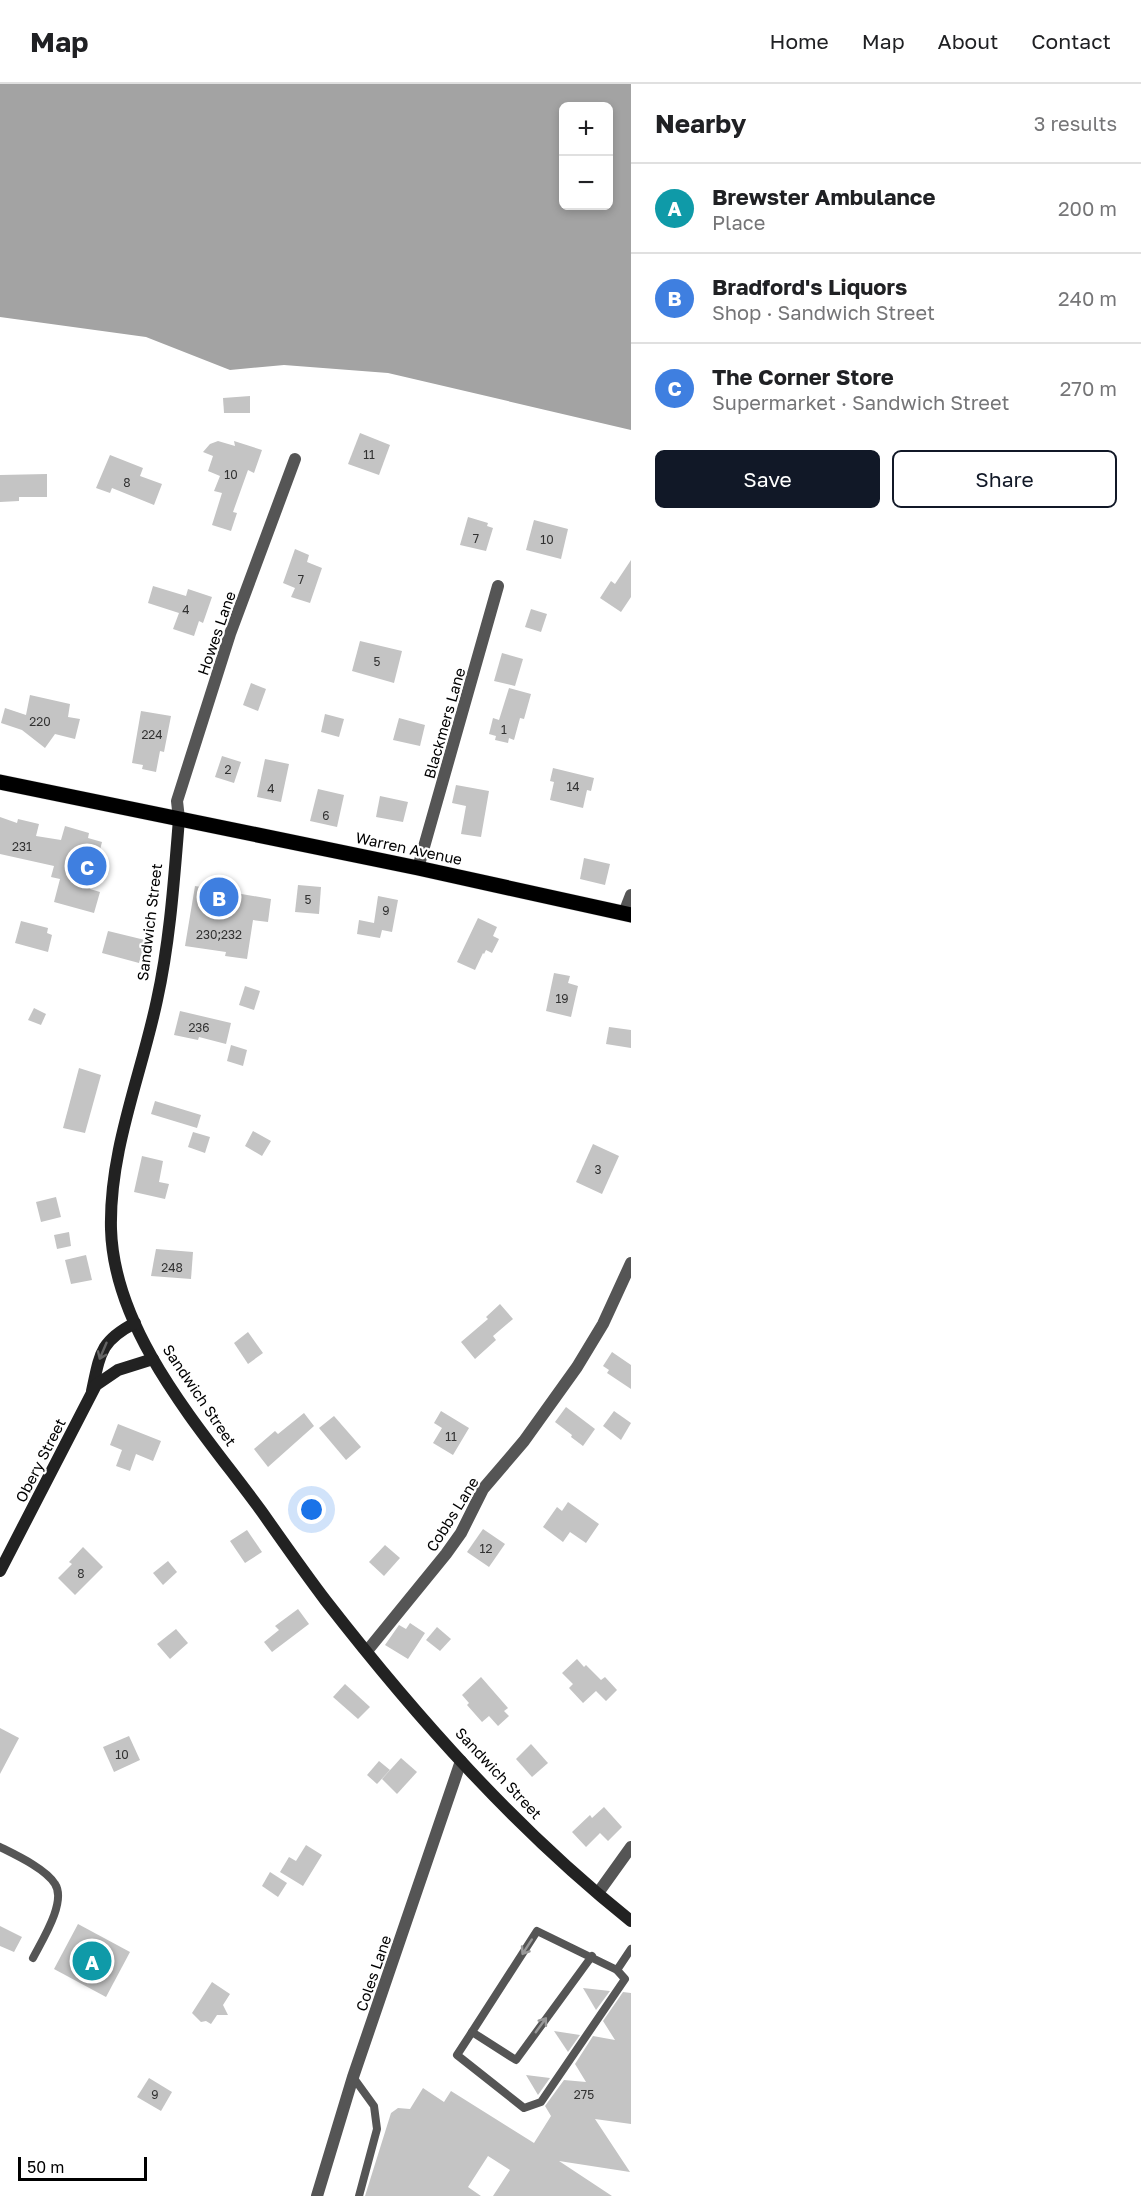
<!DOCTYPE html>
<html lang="en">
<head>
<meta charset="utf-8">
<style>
	body { margin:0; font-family:"Golos Text",sans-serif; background:#f6f6f6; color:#202124 }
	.controls { position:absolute; right:18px; top:18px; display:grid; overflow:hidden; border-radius:9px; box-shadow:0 3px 9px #0003 }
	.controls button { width:54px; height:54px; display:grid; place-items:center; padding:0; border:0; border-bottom:2px solid #e0e0e0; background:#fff; color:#202124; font:30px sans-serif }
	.scale { position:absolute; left:18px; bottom:15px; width:129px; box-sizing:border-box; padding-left:6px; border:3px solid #000; border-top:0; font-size:16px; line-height:21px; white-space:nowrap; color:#000; -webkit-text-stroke:4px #fff; paint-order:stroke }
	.you { position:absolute; left:312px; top:1426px; width:21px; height:21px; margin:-15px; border:4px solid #fff; border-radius:50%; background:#1a73e8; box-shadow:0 0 0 9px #1a73e833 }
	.badge { display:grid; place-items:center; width:39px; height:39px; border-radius:50%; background:#111827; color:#fff; font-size:20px; font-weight:700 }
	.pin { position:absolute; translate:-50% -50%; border:3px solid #fff; box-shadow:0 2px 6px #0006 }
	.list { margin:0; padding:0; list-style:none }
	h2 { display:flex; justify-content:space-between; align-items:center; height:78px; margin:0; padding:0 24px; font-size:26px }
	h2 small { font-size:20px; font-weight:400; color:#757577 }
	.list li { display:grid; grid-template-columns:39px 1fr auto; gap:18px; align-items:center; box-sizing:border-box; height:90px; padding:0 24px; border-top:2px solid #e0e0e0 }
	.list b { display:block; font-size:22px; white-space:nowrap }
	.list p { margin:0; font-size:20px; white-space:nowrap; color:#757577 }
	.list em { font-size:20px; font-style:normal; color:#757577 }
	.actions { display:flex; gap:12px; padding:18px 24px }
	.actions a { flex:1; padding:14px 0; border:2px solid #111827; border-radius:9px; text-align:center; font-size:21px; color:#111827 }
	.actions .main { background:#111827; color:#fff }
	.map { position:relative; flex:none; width:631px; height:2112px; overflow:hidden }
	header { display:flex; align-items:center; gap:36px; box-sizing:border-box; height:84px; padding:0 30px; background:#fff; border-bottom:2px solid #e0e0e0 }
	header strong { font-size:28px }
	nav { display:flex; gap:33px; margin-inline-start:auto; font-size:21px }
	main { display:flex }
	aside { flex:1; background:#fff }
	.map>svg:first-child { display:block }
</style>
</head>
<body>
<header>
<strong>Map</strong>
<nav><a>Home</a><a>Map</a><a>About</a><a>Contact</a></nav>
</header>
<main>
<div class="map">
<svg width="631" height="2112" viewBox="0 0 631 2112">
	<rect width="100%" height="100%" fill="#fff"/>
	<!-- water -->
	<path fill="#a3a3a3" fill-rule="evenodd" d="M0 0H631V346L388 289 284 281 230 286 146 253 0 233ZM564 22H608V122H564Z"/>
	<!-- building -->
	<g fill="#c4c4c4">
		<polygon points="250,312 250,329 224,329 223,314"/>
		<polygon points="360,349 390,361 379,391 348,380"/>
		<polygon points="218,357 235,362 234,357 262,366 254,389 248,386 233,428 237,429 231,447 212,441 222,409 214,407 220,392 208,387 213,372 203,368 210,360"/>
		<polygon points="110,371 143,384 140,392 162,400 154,421 112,404 110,409 96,404"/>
		<polygon points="47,390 47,413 19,413 19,417 0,418 0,391"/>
		<polygon points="468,433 488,439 487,442 493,444 486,467 460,461"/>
		<polygon points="534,436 568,445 561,475 526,466"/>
		<polygon points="295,465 309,471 307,478 322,484 310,519 291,513 295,504 283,499"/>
		<polygon points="631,476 631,513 621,528 600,514 611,497 615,500"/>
		<polygon points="153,502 186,512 188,505 212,513 203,539 199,537 194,552 173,545 179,529 148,519"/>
		<polygon points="531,525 547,530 541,548 525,543"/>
		<polygon points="360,557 402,567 394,599 352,587"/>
		<polygon points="502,569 523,575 515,602 494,597"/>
		<polygon points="251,599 266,605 258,627 243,621"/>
		<polygon points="509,604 531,610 524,635 520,634 514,656 509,654 508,659 495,656 496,652 489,650 493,634 499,636"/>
		<polygon points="30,611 70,620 68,633 80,635 75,655 55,650 45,664 22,646 1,639 5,624 26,631"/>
		<polygon points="141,627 171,632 164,668 160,667 156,688 142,685 143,681 132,679"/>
		<polygon points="325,630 344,635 339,653 321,648"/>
		<polygon points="399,634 425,641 420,662 393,656"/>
		<polygon points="222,672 241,678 234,699 215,693"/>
		<polygon points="265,675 289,680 281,718 257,713"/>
		<polygon points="553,684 594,694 591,707 587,706 583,724 550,716 554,698 550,697"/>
		<polygon points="456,701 489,707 481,753 461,750 466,722 452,719"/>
		<polygon points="318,705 344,711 337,743 310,737"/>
		<polygon points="380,712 408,718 403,738 376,733"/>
		<polygon points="0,733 17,739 18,735 39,740 36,752 61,756 65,742 89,749 88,754 102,758 90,805 100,808 94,829 54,818 60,795 51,793 54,782 0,770"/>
		<polygon points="584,774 610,780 605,801 580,795"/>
		<polygon points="298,801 321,803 319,830 295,828"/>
		<polygon points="195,802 271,815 268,838 253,836 247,875 225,872 226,868 185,862"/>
		<polygon points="378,812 398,816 392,848 382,846 380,854 357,850 359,836 374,839"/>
		<polygon points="478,834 497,843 493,852 499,855 492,869 486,866 484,870 483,869 475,886 457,878"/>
		<polygon points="21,837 48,844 47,849 52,851 48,868 15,859"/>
		<polygon points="108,847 145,856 139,879 102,869"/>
		<polygon points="554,889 570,892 568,899 578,902 571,933 546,927"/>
		<polygon points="245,902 260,907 254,926 239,921"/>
		<polygon points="34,924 46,930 41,941 28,936"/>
		<polygon points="180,927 231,939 226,960 199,953 198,956 174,951"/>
		<polygon points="609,943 631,946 631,964 606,960"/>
		<polygon points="231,961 247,966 243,982 227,977"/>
		<polygon points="79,984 101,991 85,1049 63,1044"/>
		<polygon points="155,1017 201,1031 197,1044 151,1030"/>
		<polygon points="253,1047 271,1057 262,1072 245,1062"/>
		<polygon points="193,1048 210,1053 205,1069 188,1063"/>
		<polygon points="593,1060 619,1072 602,1110 576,1098"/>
		<polygon points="142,1072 163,1077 159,1098 169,1100 165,1115 134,1108"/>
		<polygon points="56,1113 61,1133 41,1138 36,1118"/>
		<polygon points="69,1148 71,1162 57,1165 54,1151"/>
		<polygon points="156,1165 193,1168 191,1195 151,1192"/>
		<polygon points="86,1171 92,1196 71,1200 65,1176"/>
		<polygon points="500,1220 513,1235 493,1252 496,1256 475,1275 461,1258 488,1235 486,1233"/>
		<polygon points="248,1248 263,1269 248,1280 234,1259"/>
		<polygon points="612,1268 631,1281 631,1305 607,1289 609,1286 603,1282"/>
		<polygon points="566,1323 595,1345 583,1362 571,1353 572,1351 555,1338"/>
		<polygon points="441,1327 469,1344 453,1371 433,1359 442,1344 434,1339"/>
		<polygon points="614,1327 631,1339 621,1356 603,1342"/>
		<polygon points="304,1329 314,1342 268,1383 254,1365 275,1347 278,1350"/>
		<polygon points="334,1332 361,1363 346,1376 319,1344"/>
		<polygon points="118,1340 161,1357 153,1377 136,1370 130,1387 116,1382 122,1366 110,1361"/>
		<polygon points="568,1418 599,1440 586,1459 570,1448 563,1458 543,1443 557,1423 562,1427"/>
		<polygon points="483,1445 505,1460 489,1483 467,1468"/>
		<polygon points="247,1446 262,1468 245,1479 230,1457"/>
		<polygon points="385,1461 400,1474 384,1492 369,1478"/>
		<polygon points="83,1463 103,1483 75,1511 58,1494 72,1480 69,1478"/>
		<polygon points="168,1477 177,1488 163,1501 153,1489"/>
		<polygon points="298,1525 309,1540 272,1568 264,1558 279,1546 275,1542"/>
		<polygon points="410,1539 425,1549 408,1575 385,1561 399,1541 406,1545"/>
		<polygon points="437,1543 451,1555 440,1567 426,1556"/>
		<polygon points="176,1545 188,1559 170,1575 157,1560"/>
		<polygon points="577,1575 584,1583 586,1581 601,1596 605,1593 617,1606 606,1617 596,1607 583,1619 569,1604 573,1600 562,1589"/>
		<polygon points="481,1593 508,1624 504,1627 509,1632 498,1642 489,1632 482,1638 467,1621 469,1619 462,1611"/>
		<polygon points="345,1600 370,1623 358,1635 333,1613"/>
		<polygon points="0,1644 19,1654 0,1690"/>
		<polygon points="129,1652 140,1676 114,1688 103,1663"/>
		<polygon points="531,1660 548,1679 532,1693 516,1675"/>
		<polygon points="401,1674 417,1688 397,1710 382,1695"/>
		<polygon points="379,1677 390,1686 377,1700 367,1691"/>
		<polygon points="604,1723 622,1743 608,1757 600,1749 586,1763 572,1748 590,1731 592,1734"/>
		<polygon points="306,1761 322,1771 303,1802 280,1788 289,1773 296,1777"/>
		<polygon points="270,1788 287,1799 278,1813 262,1802"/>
		<polygon points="78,1840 130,1868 106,1913 54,1885"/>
		<polygon points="0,1842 22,1853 14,1868 0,1862"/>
		<polygon points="212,1898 230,1910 223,1921 228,1931 217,1931 211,1940 206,1937 201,1938 192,1929"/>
		<polygon points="583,1904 610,1907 596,1926"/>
		<polygon points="623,1908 631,1909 631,2040 595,2035 630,2088 559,2077 612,2112 493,2112 510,2086 488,2072 468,2103 481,2112 365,2112 391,2029 398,2024 410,2025 423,2004 444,2018 451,2007 534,2059 551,2032 545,2022 564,1996 586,1998 575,1980 593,1952 615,1956 603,1937"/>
		<polygon points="554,1947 580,1951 568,1968"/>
		<polygon points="526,1991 550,1994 538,2011"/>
		<polygon points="149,1994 172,2008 161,2027 137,2013"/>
	</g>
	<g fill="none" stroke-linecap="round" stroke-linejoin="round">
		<defs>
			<polyline id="primary" points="0,698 418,784 631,831"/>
		</defs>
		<!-- primary casing -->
		<use href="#primary" stroke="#dbdbdb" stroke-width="16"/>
		<!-- lane -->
		<g stroke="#555" stroke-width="8">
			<path d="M0 1763C16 1771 46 1785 55 1800 67 1818 41 1858 33 1874"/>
			<polyline points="592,1872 516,1976 472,1948 537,1847 617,1886 631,1865"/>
			<polyline points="472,1948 457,1971 524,2024 541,2018 625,1895 617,1886"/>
			<polyline points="353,1993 374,2022 377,2045 359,2112"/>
		</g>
		<!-- street -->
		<g stroke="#555" stroke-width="12">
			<polyline points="179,735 177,717 230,550 295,375"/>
			<polyline points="418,784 498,502"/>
			<polyline points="624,829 631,811"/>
			<polyline points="367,1567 446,1470 461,1449 483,1405 524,1357 577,1283 603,1240 631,1179"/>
			<polyline points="598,1809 631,1763"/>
			<polyline points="317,2112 353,1993 461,1677"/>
		</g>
		<!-- secondary -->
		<g stroke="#222" stroke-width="12">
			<path d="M179 735C174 796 170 857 157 916 141 992 109 1067 111 1145 114 1251 203 1347 262 1428 283 1458 304 1488 326 1517 417 1634 516 1745 631 1837"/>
			<path d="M92 1307C100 1270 100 1257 135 1239"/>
			<polyline points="0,1487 96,1301 118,1286 153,1275"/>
		</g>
		<!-- primary -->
		<use href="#primary" stroke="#000" stroke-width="15"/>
	</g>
	<!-- one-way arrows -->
	<defs><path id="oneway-shaft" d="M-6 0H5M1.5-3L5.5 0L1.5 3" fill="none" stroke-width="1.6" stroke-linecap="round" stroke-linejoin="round" transform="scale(1.5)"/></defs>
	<use stroke="#646464" href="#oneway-shaft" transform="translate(103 1267) rotate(113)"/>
	<g stroke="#999">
		<use href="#oneway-shaft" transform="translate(527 1863) rotate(123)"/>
		<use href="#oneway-shaft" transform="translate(541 1941) rotate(-54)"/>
	</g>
	<g text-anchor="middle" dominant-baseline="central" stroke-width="4.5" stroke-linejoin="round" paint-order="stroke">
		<!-- number labels -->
		<g font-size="12" fill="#313131">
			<text x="369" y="370">11</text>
			<text x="231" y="390">10</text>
			<text x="127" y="398">8</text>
			<text x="476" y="454">7</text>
			<text x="547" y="455">10</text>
			<text x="301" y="495">7</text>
			<text x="186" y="525">4</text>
			<text x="377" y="577">5</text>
			<text x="40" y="637">220</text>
			<text x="504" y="645">1</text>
			<text x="152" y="650">224</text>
			<text x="228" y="685">2</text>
			<text x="573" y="702">14</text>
			<text x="271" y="704">4</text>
			<text x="326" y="731">6</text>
			<text x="22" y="762">231</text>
			<text x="308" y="815">5</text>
			<text x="386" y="826">9</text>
			<text x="219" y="850">230;232</text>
			<text x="562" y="914">19</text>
			<text x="199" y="943">236</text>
			<text x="598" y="1085">3</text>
			<text x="172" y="1183">248</text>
			<text x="451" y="1352">11</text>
			<text x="486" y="1464">12</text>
			<text x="81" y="1489">8</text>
			<text x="122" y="1670">10</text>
			<text x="155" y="2010">9</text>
			<text x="584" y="2010">275</text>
		</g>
		<!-- street labels -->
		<g font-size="15" fill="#000" stroke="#fff">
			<text transform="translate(216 549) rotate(-71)">Howes Lane</text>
			<text transform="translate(444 639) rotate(-74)">Blackmers Lane</text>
			<text transform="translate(409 764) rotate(12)">Warren Avenue</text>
			<text transform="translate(149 838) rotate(-83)">Sandwich Street</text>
			<text transform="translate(200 1311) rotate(56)">Sandwich Street</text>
			<text transform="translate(40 1376) rotate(-63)">Obery Street</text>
			<text transform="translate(452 1430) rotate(-58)">Cobbs Lane</text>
			<text transform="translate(499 1689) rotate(47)">Sandwich Street</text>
			<text transform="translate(373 1889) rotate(-71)">Coles Lane</text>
		</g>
	</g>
</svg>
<div class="controls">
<button>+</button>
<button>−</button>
</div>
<div class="scale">50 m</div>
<div class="you"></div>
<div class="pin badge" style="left:92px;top:1877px;background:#0f9aa8">A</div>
<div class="pin badge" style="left:219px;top:813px;background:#3f7fe0">B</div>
<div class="pin badge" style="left:87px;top:782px;background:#3f7fe0">C</div>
</div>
<aside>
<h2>Nearby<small>3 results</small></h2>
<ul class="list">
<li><span class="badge" style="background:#0f9aa8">A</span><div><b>Brewster Ambulance</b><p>Place</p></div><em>200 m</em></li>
<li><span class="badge" style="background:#3f7fe0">B</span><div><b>Bradford's Liquors</b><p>Shop · Sandwich Street</p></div><em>240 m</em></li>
<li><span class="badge" style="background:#3f7fe0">C</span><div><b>The Corner Store</b><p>Supermarket · Sandwich Street</p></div><em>270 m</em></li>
</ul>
<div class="actions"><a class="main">Save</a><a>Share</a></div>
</aside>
</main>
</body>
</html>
